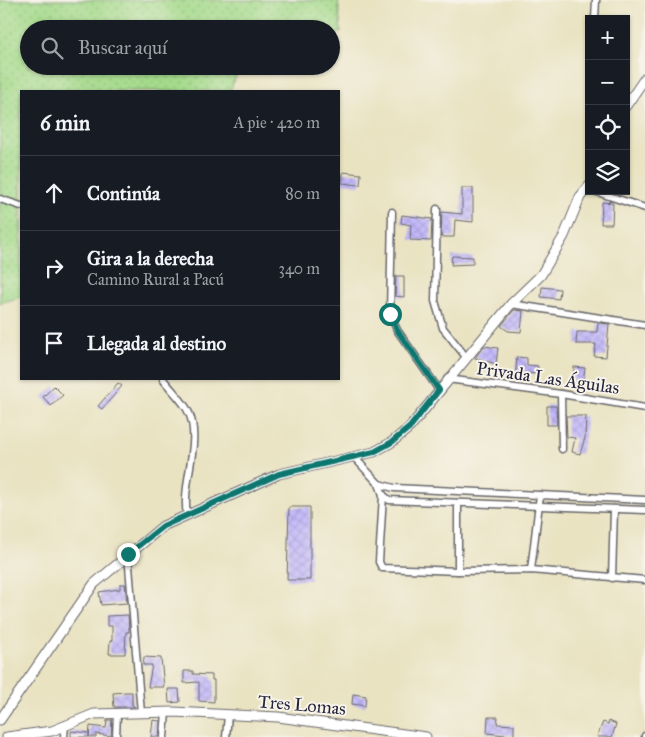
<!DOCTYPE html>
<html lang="es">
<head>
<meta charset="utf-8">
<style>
	body { margin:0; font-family:"IM FELL Great Primer",serif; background:#20242c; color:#f1f3f6 }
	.controls { position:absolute; right:15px; top:15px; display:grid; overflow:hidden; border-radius:0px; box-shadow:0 1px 4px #0004 }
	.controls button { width:45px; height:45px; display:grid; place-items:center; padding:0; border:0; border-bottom:1px solid #363941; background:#171b24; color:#f1f3f6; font:25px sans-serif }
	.stop { position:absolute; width:15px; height:15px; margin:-11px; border:4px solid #0f766e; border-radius:50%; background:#fff }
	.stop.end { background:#0f766e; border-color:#fff; box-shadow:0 1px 5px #0008 }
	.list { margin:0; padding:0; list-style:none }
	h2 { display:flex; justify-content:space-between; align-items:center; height:65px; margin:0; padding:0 20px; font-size:21px }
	h2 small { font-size:16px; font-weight:400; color:#9ea1a6 }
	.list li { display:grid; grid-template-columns:32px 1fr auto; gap:15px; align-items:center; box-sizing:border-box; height:75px; padding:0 20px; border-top:1px solid #363941 }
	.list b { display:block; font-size:19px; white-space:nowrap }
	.list p { margin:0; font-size:16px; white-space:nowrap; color:#9ea1a6 }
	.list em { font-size:16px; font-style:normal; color:#9ea1a6 }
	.icon { flex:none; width:28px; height:28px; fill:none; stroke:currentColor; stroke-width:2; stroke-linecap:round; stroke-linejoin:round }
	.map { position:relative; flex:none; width:645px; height:737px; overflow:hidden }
	.search { position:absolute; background:#171b24; box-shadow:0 1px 4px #0004; left:20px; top:20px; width:320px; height:55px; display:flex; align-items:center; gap:12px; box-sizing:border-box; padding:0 18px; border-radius:28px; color:#9ea1a6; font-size:19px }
	.panel { position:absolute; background:#171b24; box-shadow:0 1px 4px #0004; left:20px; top:90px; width:320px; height:290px; border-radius:0px }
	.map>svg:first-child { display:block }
</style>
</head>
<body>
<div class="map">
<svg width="645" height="737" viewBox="0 0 645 737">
	<defs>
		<pattern id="grass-dots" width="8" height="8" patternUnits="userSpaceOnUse" patternTransform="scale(1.25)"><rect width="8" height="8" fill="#a4da8b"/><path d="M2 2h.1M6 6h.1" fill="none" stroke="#8dbb79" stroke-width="1.8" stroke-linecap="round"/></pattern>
		<pattern id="building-cross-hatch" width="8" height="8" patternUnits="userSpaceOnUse" patternTransform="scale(1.25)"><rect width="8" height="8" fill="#c2b8fa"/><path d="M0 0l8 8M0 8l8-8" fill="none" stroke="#a69ed7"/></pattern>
	</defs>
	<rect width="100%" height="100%" fill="#f7f3e8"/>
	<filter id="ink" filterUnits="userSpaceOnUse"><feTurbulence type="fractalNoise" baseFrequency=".02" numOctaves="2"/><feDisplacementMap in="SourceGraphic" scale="10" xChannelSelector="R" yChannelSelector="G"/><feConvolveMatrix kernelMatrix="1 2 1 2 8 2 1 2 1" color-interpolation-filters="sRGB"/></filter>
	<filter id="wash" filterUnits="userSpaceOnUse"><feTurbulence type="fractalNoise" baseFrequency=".0096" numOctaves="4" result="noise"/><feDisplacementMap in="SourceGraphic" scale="20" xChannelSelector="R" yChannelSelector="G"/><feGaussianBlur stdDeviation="1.12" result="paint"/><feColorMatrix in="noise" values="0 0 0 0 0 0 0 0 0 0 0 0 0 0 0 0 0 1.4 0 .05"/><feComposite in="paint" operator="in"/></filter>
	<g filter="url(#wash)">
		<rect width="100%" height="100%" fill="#e9e3c2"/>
		<!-- grass -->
		<polygon fill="url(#grass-dots)" stroke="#637e63" points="0,0 338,0 341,32 331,37 331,29 29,29 29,66 240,66 230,91 21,91 21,297 0,303"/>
		<g id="blocks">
			<!-- building -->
			<g fill="url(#building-cross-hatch)">
				<polygon points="343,172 361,174 360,185 342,183"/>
				<polygon points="462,188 473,188 473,222 455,220 454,237 441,237 442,212 462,214"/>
				<polygon points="602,202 613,203 612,224 601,224"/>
				<polygon points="402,215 432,219 431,241 410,240 411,225 401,223"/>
				<polygon points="452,256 473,257 473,264 451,265"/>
				<polygon points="396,276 404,276 404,297 395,296"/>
				<polygon points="542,287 560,289 559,299 541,297"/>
				<polygon points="514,310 523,311 521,332 508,331 501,326"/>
				<polygon points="598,323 609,324 606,357 594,356 596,344 576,344 577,332 597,332"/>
				<polygon points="484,346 498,348 496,364 475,358"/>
				<polygon points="517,357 527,358 527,365 538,366 537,374 522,373 522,379 515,379"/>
				<polygon points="574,367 585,368 582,388 573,386"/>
				<polygon points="118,383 122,386 102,409 98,406"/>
				<polygon points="54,386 63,395 51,406 43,397"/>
				<polygon points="547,406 556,406 557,425 547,425"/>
				<polygon points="566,416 586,416 585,438 580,454 572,452 575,438 567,437"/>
				<polygon points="289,507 310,507 310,580 287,580"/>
				<polygon points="120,584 125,584 127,603 101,605 99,592 120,589"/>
				<polygon points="128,615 129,632 126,632 125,654 109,654 110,641 112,641 112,626 107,626 107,616"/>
				<polygon points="144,657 161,658 164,687 148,687 152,665 143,665"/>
				<polygon points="184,671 193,671 193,674 212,675 212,680 214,680 214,702 199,701 199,682 184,683"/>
				<polygon points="168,689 179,689 180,702 169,703"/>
				<polygon points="126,692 132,692 132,705 135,707 114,707 113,693"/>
				<polygon points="353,694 366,696 365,706 352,704"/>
				<polygon points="488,717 498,717 497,724 514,725 514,736 487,733"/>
				<polygon points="107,720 112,720 111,736 96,734 96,737 71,737 71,731 89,733 89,737 90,726 106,728"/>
				<polygon points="153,720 160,721 159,737 151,737"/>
				<polygon points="609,721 616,724 612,737 597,737 603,722 608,724"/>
			</g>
		</g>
	</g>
	<g filter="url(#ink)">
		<use href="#blocks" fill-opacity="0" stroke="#68666a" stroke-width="1"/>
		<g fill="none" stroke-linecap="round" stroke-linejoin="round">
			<defs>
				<g id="street">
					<polyline points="595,19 596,0"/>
					<polyline points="594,191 645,208"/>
					<polyline points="0,199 21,206"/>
					<polyline points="437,209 435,301 443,328 466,357"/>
					<polyline points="392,212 390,314 397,330 439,390"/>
					<polyline points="511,304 645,325"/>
					<path d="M163 379C171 390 184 401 189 413 202 442 181 484 187 515"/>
					<polyline points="447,379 561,394 645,408"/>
					<polyline points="561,394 562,449"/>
					<polyline points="354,457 379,484 383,495 389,500 645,510"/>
					<polyline points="379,484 394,488 645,500"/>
					<polyline points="383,495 379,562 382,568 458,571 531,570 645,580"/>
					<polyline points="458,503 458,571"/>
					<polyline points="128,554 141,713"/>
					<polyline points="531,570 540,495"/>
					<polyline points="612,578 614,509"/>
					<polyline points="64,737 65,725"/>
					<polyline points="116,737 117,713"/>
					<polyline points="164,737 166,712"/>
					<polyline points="226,737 228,715"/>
					<polyline points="645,737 645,736"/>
				</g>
				<g id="secondary">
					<polyline points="626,106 645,78"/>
					<polyline points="0,720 94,584 163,526 279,474 374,452 392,442 410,427 511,304 541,275 564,236 580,197 589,186"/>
					<polyline points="7,737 52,731 94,714 173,712 278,717 426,737"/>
				</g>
			</defs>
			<!-- street casing -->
			<use href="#street" stroke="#68666a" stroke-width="9"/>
			<!-- secondary casing -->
			<use href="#secondary" stroke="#68666a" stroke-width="11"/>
			<!-- street -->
			<use href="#street" stroke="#fff" stroke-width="6"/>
			<!-- secondary -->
			<use href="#secondary" stroke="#fff" stroke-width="9"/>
		</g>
	</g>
	<g fill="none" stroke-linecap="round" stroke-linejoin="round" filter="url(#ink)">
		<!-- route -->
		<polyline stroke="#0f766e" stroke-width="6" points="128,554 163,526 279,474 374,452 392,442 410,427 439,390 397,330 390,314"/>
	</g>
	<g text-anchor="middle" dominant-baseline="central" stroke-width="4" stroke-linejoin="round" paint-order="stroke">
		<!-- street labels -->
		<g font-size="18" fill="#22223b" stroke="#f7f3e8">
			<text transform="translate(548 378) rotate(8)">Privada Las Águilas</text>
			<text transform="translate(302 705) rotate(5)">Tres Lomas</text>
		</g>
	</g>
</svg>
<div class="controls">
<button>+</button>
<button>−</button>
<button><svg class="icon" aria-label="locate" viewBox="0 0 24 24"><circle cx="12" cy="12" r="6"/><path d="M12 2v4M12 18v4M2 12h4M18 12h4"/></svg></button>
<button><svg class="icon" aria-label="layers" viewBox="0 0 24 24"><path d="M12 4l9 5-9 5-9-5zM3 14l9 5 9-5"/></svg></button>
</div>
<div class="stop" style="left:390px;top:314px"></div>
<div class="stop end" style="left:128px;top:554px"></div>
<div class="search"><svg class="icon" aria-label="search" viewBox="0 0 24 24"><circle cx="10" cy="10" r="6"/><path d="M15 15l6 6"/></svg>Buscar aquí</div>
<section class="panel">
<h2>6 min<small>A pie · 420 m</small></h2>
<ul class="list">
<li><svg class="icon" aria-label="ahead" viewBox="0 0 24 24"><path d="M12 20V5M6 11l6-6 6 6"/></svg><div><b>Continúa</b></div><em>80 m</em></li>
<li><svg class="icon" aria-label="right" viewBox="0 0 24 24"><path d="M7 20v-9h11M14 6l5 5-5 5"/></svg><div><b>Gira a la derecha</b><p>Camino Rural a Pacú</p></div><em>340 m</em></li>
<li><svg class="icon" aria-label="arrive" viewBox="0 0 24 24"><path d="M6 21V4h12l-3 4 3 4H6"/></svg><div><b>Llegada al destino</b></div></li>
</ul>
</section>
</div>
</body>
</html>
